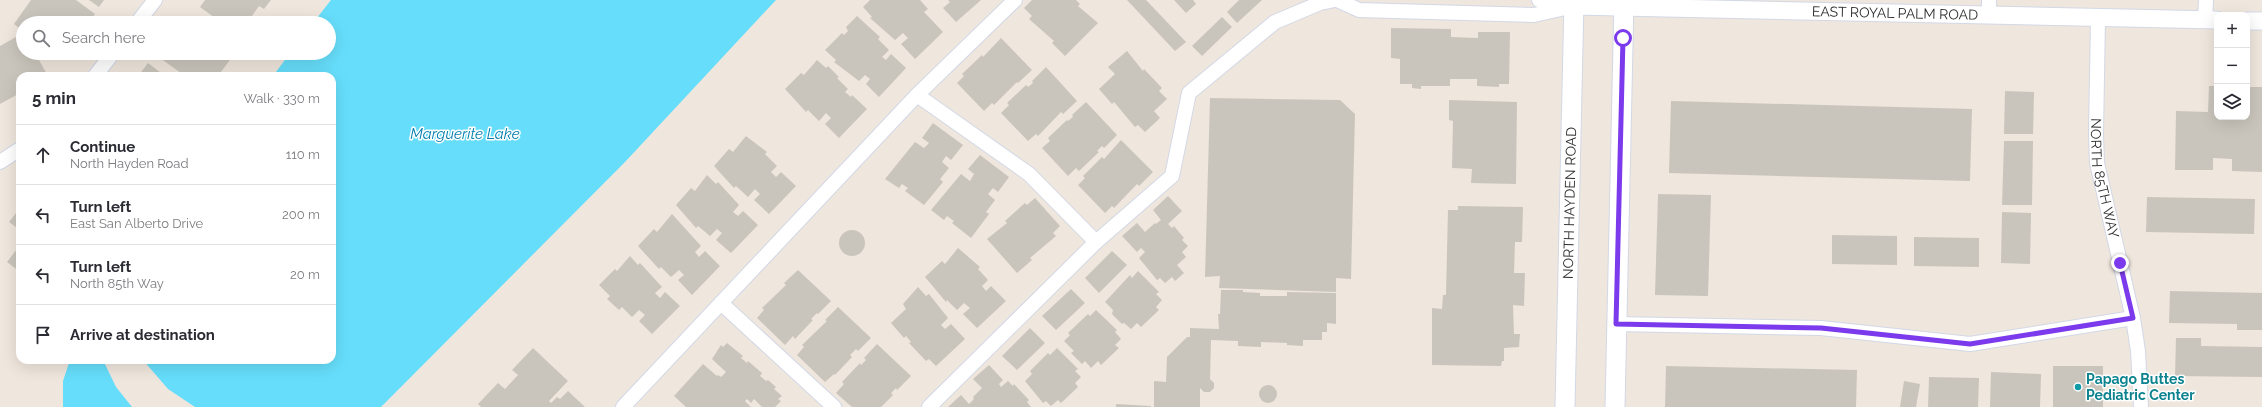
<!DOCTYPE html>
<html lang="en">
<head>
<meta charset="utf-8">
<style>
	body { margin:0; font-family:Raleway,sans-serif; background:#f7f7f7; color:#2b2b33 }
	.controls { position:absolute; right:12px; top:12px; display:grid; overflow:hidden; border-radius:8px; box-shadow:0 4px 16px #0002 }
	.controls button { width:36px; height:36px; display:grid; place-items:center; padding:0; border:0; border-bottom:1px solid #e1e1e2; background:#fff; color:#2b2b33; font:20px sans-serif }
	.stop { position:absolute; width:12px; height:12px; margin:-9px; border:3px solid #7c3aed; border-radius:50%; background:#fff }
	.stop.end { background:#7c3aed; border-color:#fff; box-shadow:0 1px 4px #0008 }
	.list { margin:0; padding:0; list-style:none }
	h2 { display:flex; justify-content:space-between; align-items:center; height:52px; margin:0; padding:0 16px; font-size:17px }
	h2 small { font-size:13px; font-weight:400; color:#7c7c81 }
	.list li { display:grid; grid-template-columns:26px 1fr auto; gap:12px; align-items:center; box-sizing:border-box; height:60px; padding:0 16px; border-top:1px solid #e1e1e2 }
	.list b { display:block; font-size:15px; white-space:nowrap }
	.list p { margin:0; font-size:13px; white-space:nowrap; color:#7c7c81 }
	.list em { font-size:13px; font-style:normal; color:#7c7c81 }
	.icon { flex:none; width:22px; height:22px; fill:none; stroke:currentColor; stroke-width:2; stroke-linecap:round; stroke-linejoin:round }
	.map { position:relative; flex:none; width:2262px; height:407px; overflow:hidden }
	.search { position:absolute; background:#fff; box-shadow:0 4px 16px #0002; left:16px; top:16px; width:320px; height:44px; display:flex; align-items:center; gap:10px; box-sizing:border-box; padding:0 14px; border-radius:22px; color:#7c7c81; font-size:15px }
	.panel { position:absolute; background:#fff; box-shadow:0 4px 16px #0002; left:16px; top:72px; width:320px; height:292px; border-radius:12px }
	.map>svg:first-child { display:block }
</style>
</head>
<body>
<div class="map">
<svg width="2262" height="407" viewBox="0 0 2262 407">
	<rect width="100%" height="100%" fill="#efe6dd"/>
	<!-- water -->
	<g fill="#66defb">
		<polygon points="331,0 776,0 625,162 381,407 195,407 168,389 143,360 332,360 332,76 273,76 290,53 329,53 329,23 313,23"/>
		<polygon points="70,360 103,360 116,387 132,407 63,407 63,381"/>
	</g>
	<!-- building -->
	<g fill="#cac5bc">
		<polygon points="31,0 76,0 95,14 89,23 23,23 23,31 14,24"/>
		<polygon points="89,0 104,0 99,7"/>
		<polygon points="205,0 271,0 264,9 259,6 247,23 222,23 200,7"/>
		<polygon points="870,0 920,0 928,9 924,12 943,32 915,59 901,44 908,38 903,33 895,40 870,18 872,17 863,7"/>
		<polygon points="948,0 981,0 956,22 943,8 950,2"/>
		<polygon points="1032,0 1076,0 1080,4 1078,6 1098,23 1065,56 1052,43 1054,41 1029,19 1032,16 1024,8"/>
		<polygon points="1127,0 1146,0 1186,42 1175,51"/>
		<polygon points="1174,0 1193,0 1196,4 1186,13"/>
		<polygon points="1239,0 1262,0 1237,23 1227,12"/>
		<polygon points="857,16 880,37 878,39 889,50 882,57 886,60 891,54 906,68 879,97 866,84 870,79 865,75 859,81 834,62 836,60 825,50 842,33 844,35 848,31 846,27"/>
		<polygon points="1222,17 1232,27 1202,56 1192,46"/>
		<polygon points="1391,28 1451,29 1451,37 1478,38 1478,32 1510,32 1509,84 1499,84 1499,87 1477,86 1477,79 1450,79 1450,86 1421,86 1421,89 1412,88 1412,84 1400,84 1400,59 1391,58"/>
		<polygon points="16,37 18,40 23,38 23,53 35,53 48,76 20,76 20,93 0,104 0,46"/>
		<polygon points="1001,38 1032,70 1018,83 1017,82 994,105 992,103 984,111 957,83 964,76 962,74 982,55 983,57"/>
		<polygon points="1127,51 1143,71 1144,69 1162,88 1159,91 1167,99 1154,111 1160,118 1145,132 1138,125 1135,127 1114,102 1112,104 1099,89 1115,74 1108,67"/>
		<polygon points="163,53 235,53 218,76 185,76 160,58"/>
		<polygon points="817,60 826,68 828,66 839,77 837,78 848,89 845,92 851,97 852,95 867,109 839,138 825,124 831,118 826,113 819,121 808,110 806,112 785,89 801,73 804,75"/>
		<polygon points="148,63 165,76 138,76"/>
		<polygon points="1046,67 1077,101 1063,114 1061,112 1038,136 1036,134 1028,141 1001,113 1009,105 1007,103 1026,85 1028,87 1033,83 1032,81"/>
		<polygon points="2209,86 2217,86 2217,117 2247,117 2247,87 2262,87 2262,172 2232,171 2232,159 2213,158 2213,170 2175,170 2176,111 2208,112"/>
		<polygon points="2005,91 2034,92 2033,134 2004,134"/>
		<polygon points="1210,98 1340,100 1355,114 1351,279 1336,278 1336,292 1219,288 1220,276 1205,277"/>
		<polygon points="1449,100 1517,102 1516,184 1471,183 1472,169 1452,168 1453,121 1449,120"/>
		<polygon points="1671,101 1972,109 1970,181 1669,173"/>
		<polygon points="1086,102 1117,135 1104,148 1102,146 1097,151 1099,152 1079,171 1076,168 1068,176 1042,148 1050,141 1048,138 1067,120 1068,121 1073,117 1072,115"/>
		<polygon points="933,123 963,145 951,160 946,156 942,162 949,168 940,179 943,182 924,205 905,191 908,188 902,184 899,188 885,179 915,142 924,148 929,143 922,138"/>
		<polygon points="746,136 767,152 765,154 777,166 771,172 776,177 781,172 796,186 769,214 754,200 760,194 755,189 748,197 736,186 734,188 714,166 729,149 733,152"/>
		<polygon points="1121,140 1153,172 1139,186 1137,184 1114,208 1112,206 1105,213 1078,185 1085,178 1083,176 1102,157 1104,159"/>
		<polygon points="2004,141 2033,141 2032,205 2002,205"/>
		<polygon points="980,155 1009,177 998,192 993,188 988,194 995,200 986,212 989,214 971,238 952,223 954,221 947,216 944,220 931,210 961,174 970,181 974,174 968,169"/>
		<polygon points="707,175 716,184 718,182 739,205 733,212 738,216 743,211 758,225 731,253 716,240 722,233 717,229 710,236 698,226 696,228 676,205 691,188 695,191"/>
		<polygon points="1658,194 1711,195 1708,296 1655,295"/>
		<polygon points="1168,196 1182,211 1168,224 1172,228 1174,226 1184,238 1182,240 1188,246 1182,252 1186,257 1177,265 1184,273 1175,281 1172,277 1165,283 1160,278 1157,280 1139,258 1145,252 1141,248 1137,252 1122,236 1137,223 1145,232 1155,223 1156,224 1161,220 1153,210"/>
		<polygon points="2147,197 2255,199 2254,234 2146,232"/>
		<polygon points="1035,198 1060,226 1053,233 1056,236 1030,258 1032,260 1017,273 987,239 1007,223 1005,221 1025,203 1027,205"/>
		<polygon points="1458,206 1523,207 1522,242 1515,242 1514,273 1525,273 1524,306 1513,305 1514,334 1520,334 1519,347 1504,348 1504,361 1502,361 1501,366 1432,365 1432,308 1442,309 1443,295 1446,295 1448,210 1458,210"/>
		<polygon points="20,208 20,230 9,222"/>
		<polygon points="2002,212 2031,213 2030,264 2001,263"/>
		<polygon points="672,214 701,246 695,252 699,257 705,251 720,266 692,295 678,280 684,275 679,270 671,277 661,267 659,269 638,246 654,229 657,232"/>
		<circle cx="852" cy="243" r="13"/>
		<polygon points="1832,235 1897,236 1897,265 1832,264"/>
		<polygon points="1914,237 1979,238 1979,267 1914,266"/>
		<polygon points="20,245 20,272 7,262"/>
		<polygon points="958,248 980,267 978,269 988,280 982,286 986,291 991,286 1006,301 977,328 963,314 970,308 964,303 957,310 947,300 946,302 925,277 942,261 945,264"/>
		<polygon points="1112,251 1127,265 1099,293 1085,278"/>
		<polygon points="630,256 638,265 640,263 662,287 655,293 660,298 665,292 680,306 652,334 639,321 645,315 639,310 632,317 622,307 619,310 607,299 610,296 599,285 615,269 617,271"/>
		<polygon points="798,270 831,301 818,314 817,313 811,319 813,320 795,339 793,336 785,345 757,318 764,310 762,308 786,285 784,283"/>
		<polygon points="1138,271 1159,292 1156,294 1162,300 1156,307 1159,310 1141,327 1137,323 1131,329 1124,323 1122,324 1112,314 1113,310 1105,302 1130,275 1132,278"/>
		<polygon points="918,287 926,296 929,294 948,318 941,325 945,329 951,324 965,339 936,366 929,359 926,361 909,343 911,342 906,336 904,338 891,323 906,309 903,304"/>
		<polygon points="1071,289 1085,303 1056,330 1042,316"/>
		<polygon points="1221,290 1243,290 1243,292 1260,293 1260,296 1287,296 1287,292 1336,293 1336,324 1327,323 1327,332 1322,332 1322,340 1303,340 1303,346 1287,345 1287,343 1261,342 1261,347 1238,346 1238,341 1211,340 1210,379 1214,383 1214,388 1210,392 1204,392 1200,388 1200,407 1154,407 1154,381 1166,382 1167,357 1187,337 1190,337 1190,328 1219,329 1218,314 1220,314"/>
		<polygon points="2170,291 2262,293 2262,330 2237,330 2237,324 2169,323"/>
		<polygon points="838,307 871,338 858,351 856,349 850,355 852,357 835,375 834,374 825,382 797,355 804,347 802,345 827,321 825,320"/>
		<polygon points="1096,310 1117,330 1115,332 1121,339 1115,345 1119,348 1101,365 1098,361 1091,368 1085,361 1082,364 1071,353 1074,351 1064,341 1070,335 1068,333 1088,314 1090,316"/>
		<polygon points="1030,328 1045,343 1017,370 1002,356"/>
		<polygon points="2176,338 2201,338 2201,346 2262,347 2262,377 2175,376"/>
		<polygon points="727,343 743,356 741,358 747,363 748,361 762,373 760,376 766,381 768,380 776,387 774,389 782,396 778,399 781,401 775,407 762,407 754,399 751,403 747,399 745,401 751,407 686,407 674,396 703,364 717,376 718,375 721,377 726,372 712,359 721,345 723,347"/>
		<polygon points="877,344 911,376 897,390 896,388 891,393 893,395 881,407 852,407 836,393 844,384 842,382 860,363 861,365 866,360 864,358"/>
		<polygon points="533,348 568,381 549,401 551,403 557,397 560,399 568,391 585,407 481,407 478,404 498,383 505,389 518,375 512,370"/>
		<polygon points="1057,348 1078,369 1075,371 1081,377 1075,383 1078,387 1061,403 1058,400 1051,406 1046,401 1043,403 1025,381 1032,374 1030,371 1048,353 1050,355"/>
		<polygon points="989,365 1003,380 999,384 1001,387 1008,381 1013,386 1014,384 1029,400 1027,402 1031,407 948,407 961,395 969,404 974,399 973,397 982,388 973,379"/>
		<polygon points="1666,366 1857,370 1856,407 1665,407"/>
		<rect x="2053" y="366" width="50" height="41"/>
		<polygon points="1991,372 2041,374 2040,407 1990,407"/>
		<polygon points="1929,377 1979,378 1978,407 1928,407"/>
		<polygon points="1904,381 1920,384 1916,407 1900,407"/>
		<circle cx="1268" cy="394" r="9"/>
		<polygon points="1116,404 1151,406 1151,407 1116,407"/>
	</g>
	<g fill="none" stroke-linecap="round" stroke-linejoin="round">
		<defs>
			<g id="minor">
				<polyline points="1337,0 1359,10 1534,15 1574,6"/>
				<polyline points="1539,0 1567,5"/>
				<polyline points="1989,16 1989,0"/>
				<path id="s1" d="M2098 18 2096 135 2097 163 2133 318 2138 351 2141 407"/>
				<polyline points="2205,20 2206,0"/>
				<polyline points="137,23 155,0"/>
				<polyline points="95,76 113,53"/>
				<polyline points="917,95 1015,0"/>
				<polyline points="0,162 20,149"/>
				<polyline points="721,303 834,407"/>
				<polyline points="1616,324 1821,328 1970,344 2133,318"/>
				<polyline points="623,407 917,95 1029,174 1096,242"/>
				<polyline points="929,407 1096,242 1172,176 1189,93 1275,22 1320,3 1335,0"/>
			</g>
			<g id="tertiary">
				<path id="s2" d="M1574 6 2217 20"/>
				<polyline points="2247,21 2262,21"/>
			</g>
			<g id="secondary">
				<path id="s3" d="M1565 407 1574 0"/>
				<polyline points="1615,407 1624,0"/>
			</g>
		</defs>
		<!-- minor casing -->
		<use href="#minor" stroke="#d2d8e6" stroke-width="16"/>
		<!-- tertiary casing -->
		<use href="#tertiary" stroke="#d2d8e6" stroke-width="19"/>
		<!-- secondary casing -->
		<use href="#secondary" stroke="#d2d8e6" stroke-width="21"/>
		<!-- minor -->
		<use href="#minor" stroke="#fff" stroke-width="14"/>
		<!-- tertiary -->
		<use href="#tertiary" stroke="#fff" stroke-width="17"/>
		<!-- secondary -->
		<use href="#secondary" stroke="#fff" stroke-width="19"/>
	</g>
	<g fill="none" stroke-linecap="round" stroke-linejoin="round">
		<!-- route -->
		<polyline stroke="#7c3aed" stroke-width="5" points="1623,38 1616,324 1821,328 1970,344 2133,318 2120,263"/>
	</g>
	<!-- markers -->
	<circle fill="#0f9aa8" stroke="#fff" stroke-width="1.5" cx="2078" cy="387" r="4"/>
	<g text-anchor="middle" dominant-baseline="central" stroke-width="3" stroke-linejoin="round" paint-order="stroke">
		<!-- street labels -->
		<g font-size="14" fill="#2c2c2c" stroke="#fff">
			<text stroke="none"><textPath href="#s2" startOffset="321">EAST ROYAL PALM ROAD</textPath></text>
			<text stroke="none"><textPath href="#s1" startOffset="161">NORTH 85TH WAY</textPath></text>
			<text stroke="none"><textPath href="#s3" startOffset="204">NORTH HAYDEN ROAD</textPath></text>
		</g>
		<!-- culture labels -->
		<g font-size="14" font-weight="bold" fill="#0d838f" stroke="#fff" text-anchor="start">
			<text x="2086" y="379">Papago Buttes<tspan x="2086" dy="16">Pediatric Center</tspan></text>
		</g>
		<!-- water labels -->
		<g font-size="15" font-style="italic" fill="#007dad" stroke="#fff">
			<text x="465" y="134">Marguerite Lake</text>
		</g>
	</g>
</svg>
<div class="controls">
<button>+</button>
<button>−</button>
<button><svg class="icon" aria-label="layers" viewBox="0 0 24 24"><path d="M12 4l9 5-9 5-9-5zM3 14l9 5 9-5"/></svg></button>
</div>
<div class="stop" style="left:1623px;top:38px"></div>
<div class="stop end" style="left:2120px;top:263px"></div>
<div class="search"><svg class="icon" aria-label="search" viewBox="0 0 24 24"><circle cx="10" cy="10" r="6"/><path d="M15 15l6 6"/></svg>Search here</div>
<section class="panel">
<h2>5 min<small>Walk · 330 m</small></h2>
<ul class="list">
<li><svg class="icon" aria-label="ahead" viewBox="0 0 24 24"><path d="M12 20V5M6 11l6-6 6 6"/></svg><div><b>Continue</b><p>North Hayden Road</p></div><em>110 m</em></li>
<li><svg class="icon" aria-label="left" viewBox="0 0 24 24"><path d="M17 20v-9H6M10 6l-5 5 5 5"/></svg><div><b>Turn left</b><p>East San Alberto Drive</p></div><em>200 m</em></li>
<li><svg class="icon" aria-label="left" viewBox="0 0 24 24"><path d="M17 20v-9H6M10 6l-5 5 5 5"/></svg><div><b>Turn left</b><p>North 85th Way</p></div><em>20 m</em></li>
<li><svg class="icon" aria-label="arrive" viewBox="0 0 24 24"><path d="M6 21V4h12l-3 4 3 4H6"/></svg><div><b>Arrive at destination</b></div></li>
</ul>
</section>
</div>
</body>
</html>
